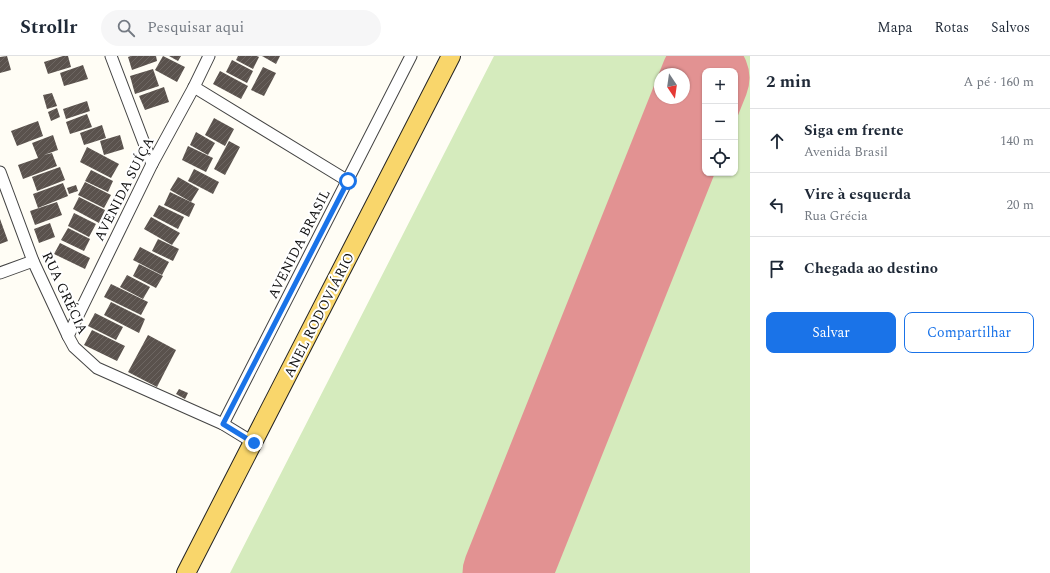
<!DOCTYPE html>
<html lang="pt">
<head>
<meta charset="utf-8">
<style>
	body { margin:0; font-family:Spectral,serif; background:#f6f6f7; color:#1f2937 }
	.controls { position:absolute; right:12px; top:12px; display:grid; overflow:hidden; border-radius:8px; box-shadow:0 1px 3px #0004 }
	.controls button { width:36px; height:36px; display:grid; place-items:center; padding:0; border:0; border-bottom:1px solid #e0e1e3; background:#fff; color:#1f2937; font:20px sans-serif }
	.compass { position:absolute; left:654px; top:12px; width:36px; height:36px; border-radius:50%; background:#fff; box-shadow:0 1px 3px #0004; rotate:167deg }
	.stop { position:absolute; width:12px; height:12px; margin:-9px; border:3px solid #1a73e8; border-radius:50%; background:#fff }
	.stop.end { background:#1a73e8; border-color:#fff; box-shadow:0 1px 4px #0008 }
	.list { margin:0; padding:0; list-style:none }
	h2 { display:flex; justify-content:space-between; align-items:center; height:52px; margin:0; padding:0 16px; font-size:17px }
	h2 small { font-size:13px; font-weight:400; color:#747a83 }
	.list li { display:grid; grid-template-columns:26px 1fr auto; gap:12px; align-items:center; box-sizing:border-box; height:64px; padding:0 16px; border-top:1px solid #e0e1e3 }
	.list b { display:block; font-size:15px; white-space:nowrap }
	.list p { margin:0; font-size:13px; white-space:nowrap; color:#747a83 }
	.list em { font-size:13px; font-style:normal; color:#747a83 }
	.actions { display:flex; gap:8px; padding:12px 16px }
	.actions a { flex:1; padding:9px 0; border:1px solid #1a73e8; border-radius:8px; text-align:center; font-size:14px; color:#1a73e8 }
	.actions .main { background:#1a73e8; color:#fff }
	.icon { flex:none; width:22px; height:22px; fill:none; stroke:currentColor; stroke-width:2; stroke-linecap:round; stroke-linejoin:round }
	.map { position:relative; flex:none; width:750px; height:517px; overflow:hidden }
	header { display:flex; align-items:center; gap:24px; box-sizing:border-box; height:56px; padding:0 20px; background:#fff; border-bottom:1px solid #e0e1e3 }
	header strong { font-size:19px }
	nav { display:flex; gap:22px; margin-inline-start:auto; font-size:14px }
	.search { width:280px; height:36px; background:#f6f6f7; display:flex; align-items:center; gap:10px; box-sizing:border-box; padding:0 14px; border-radius:22px; color:#747a83; font-size:15px }
	main { display:flex }
	aside { flex:1; background:#fff }
	.map>svg:first-child { display:block }
</style>
</head>
<body>
<header>
<strong>Strollr</strong>
<div class="search"><svg class="icon" aria-label="search" viewBox="0 0 24 24"><circle cx="10" cy="10" r="6"/><path d="M15 15l6 6"/></svg>Pesquisar aqui</div>
<nav><a>Mapa</a><a>Rotas</a><a>Salvos</a></nav>
</header>
<main>
<div class="map">
<svg width="750" height="517" viewBox="0 0 750 517">
	<defs>
		<pattern id="building-hatch" width="6" height="6" patternUnits="userSpaceOnUse"><rect width="6" height="6" fill="#5a524d"/><path d="M-1 1l2-2M0 6l6-6M5 7l2-2" fill="none" stroke="#6d6662"/></pattern>
	</defs>
	<rect width="100%" height="100%" fill="#fffdf5"/>
	<!-- grass -->
	<path fill="#d5ebbd" fill-rule="evenodd" d="M494 0H750V517H230ZM705 15H735V117H705ZM660 18H684V42H660Z"/>
	<g fill="none" stroke-linecap="round" stroke-linejoin="round">
		<!-- runway -->
		<polyline stroke="#e29292" stroke-width="89" points="507,517 705,22"/>
	</g>
	<!-- building -->
	<g fill="url(#building-hatch)">
		<polygon points="7,0 11,14 0,17 0,1"/>
		<polygon points="63,0 68,0 71,11 48,18 44,6"/>
		<polygon points="131,0 156,0 157,5 132,14 128,1"/>
		<polygon points="163,0 185,11 177,26 155,14"/>
		<polygon points="169,0 181,0 178,5"/>
		<polygon points="238,0 257,0 259,1 253,13 236,4"/>
		<polygon points="262,0 280,0 276,8"/>
		<polygon points="232,4 253,15 247,27 226,16"/>
		<polygon points="83,9 88,23 64,30 60,17"/>
		<polygon points="263,11 276,17 264,40 251,34"/>
		<polygon points="153,13 159,30 135,38 130,20"/>
		<polygon points="220,15 248,30 241,43 213,28"/>
		<polygon points="164,31 169,46 145,54 139,40"/>
		<polygon points="52,37 57,50 47,53 43,39"/>
		<polygon points="87,45 90,55 66,63 63,53"/>
		<polygon points="57,52 60,61 51,65 48,56"/>
		<polygon points="87,58 92,71 70,78 66,66"/>
		<polygon points="214,62 234,73 225,90 205,79"/>
		<polygon points="38,65 43,80 17,90 11,75"/>
		<polygon points="102,69 106,82 84,89 80,77"/>
		<polygon points="196,76 215,87 208,99 190,89"/>
		<polygon points="53,79 58,94 44,99 52,97 57,110 23,123 18,109 38,102 32,87"/>
		<polygon points="120,79 124,93 104,99 100,85"/>
		<polygon points="229,85 240,91 225,119 214,113"/>
		<polygon points="188,90 213,102 206,116 182,104"/>
		<polygon points="87,91 119,108 111,122 80,106"/>
		<polygon points="60,111 65,124 37,135 32,121"/>
		<polygon points="194,113 219,126 213,138 188,125"/>
		<polygon points="91,114 113,125 108,136 85,125"/>
		<polygon points="178,121 199,133 191,146 170,134"/>
		<polygon points="85,126 111,139 104,152 78,139"/>
		<polygon points="63,127 68,140 38,152 33,138"/>
		<polygon points="76,129 78,135 69,138 67,132"/>
		<polygon points="170,136 195,148 189,161 164,149"/>
		<polygon points="79,141 105,154 99,167 73,153"/>
		<polygon points="57,146 62,159 35,169 30,155"/>
		<polygon points="159,149 184,161 178,173 153,160"/>
		<polygon points="74,157 96,168 89,181 68,170"/>
		<polygon points="151,161 180,177 172,189 144,173"/>
		<polygon points="0,163 8,185 0,188"/>
		<polygon points="50,167 55,181 39,187 34,173"/>
		<polygon points="68,172 90,183 84,195 61,184"/>
		<polygon points="158,183 179,193 173,205 152,195"/>
		<polygon points="60,187 90,202 85,213 54,198"/>
		<polygon points="140,191 169,206 162,219 133,204"/>
		<polygon points="139,208 163,220 156,232 133,220"/>
		<polygon points="127,219 150,231 143,243 120,231"/>
		<polygon points="111,228 148,246 141,259 104,241"/>
		<polygon points="111,246 145,263 139,277 104,259"/>
		<polygon points="95,257 123,271 116,284 88,270"/>
		<polygon points="92,274 125,290 117,305 84,289"/>
		<polygon points="148,279 176,294 157,331 128,316"/>
		<polygon points="179,333 188,337 185,343 176,338"/>
	</g>
	<g fill="none" stroke-linecap="round" stroke-linejoin="round">
		<defs>
			<g id="street">
				<polyline points="111,0 152,108"/>
				<polyline points="194,31 348,125"/>
				<polyline points="0,116 33,205 68,280 74,291 97,312 223,368 254,387"/>
				<polyline points="0,217 33,205"/>
				<polyline points="68,280 152,108 194,31 209,0"/>
				<polyline points="223,368 411,0"/>
			</g>
			<polyline id="primary" points="186,517 451,0"/>
		</defs>
		<!-- street casing -->
		<use href="#street" stroke="#444" stroke-width="13"/>
		<!-- primary casing -->
		<use href="#primary" stroke="#222" stroke-width="20"/>
		<!-- street -->
		<use href="#street" stroke="#fff" stroke-width="11"/>
		<!-- primary -->
		<use href="#primary" stroke="#f9d66b" stroke-width="18"/>
	</g>
	<g fill="none" stroke-linecap="round" stroke-linejoin="round">
		<!-- route -->
		<polyline stroke="#1a73e8" stroke-width="5" points="254,387 223,368 348,125"/>
	</g>
	<g text-anchor="middle" dominant-baseline="central" stroke-width="4" stroke-linejoin="round" paint-order="stroke">
		<!-- street labels -->
		<g font-size="14" fill="#111" stroke="#fff">
			<text transform="translate(124 133) rotate(-63)">AVENIDA SUÍÇA</text>
			<text transform="translate(299 188) rotate(-63)">AVENIDA BRASIL</text>
			<text transform="translate(65 237) rotate(65)">RUA GRÉCIA</text>
			<text transform="translate(319 259) rotate(-63)">ANEL RODOVIÁRIO</text>
		</g>
	</g>
</svg>
<div class="controls">
<button>+</button>
<button>−</button>
<button><svg class="icon" aria-label="locate" viewBox="0 0 24 24"><circle cx="12" cy="12" r="6"/><path d="M12 2v4M12 18v4M2 12h4M18 12h4"/></svg></button>
</div>
<svg class="compass" viewBox="-18 -18 36 36"><path d="M0-13l5 13h-10z" fill="#e53935"/><path d="M0 13l5-13h-10z" fill="#747a83"/></svg>
<div class="stop" style="left:348px;top:125px"></div>
<div class="stop end" style="left:254px;top:387px"></div>
</div>
<aside>
<h2>2 min<small>A pé · 160 m</small></h2>
<ul class="list">
<li><svg class="icon" aria-label="ahead" viewBox="0 0 24 24"><path d="M12 20V5M6 11l6-6 6 6"/></svg><div><b>Siga em frente</b><p>Avenida Brasil</p></div><em>140 m</em></li>
<li><svg class="icon" aria-label="left" viewBox="0 0 24 24"><path d="M17 20v-9H6M10 6l-5 5 5 5"/></svg><div><b>Vire à esquerda</b><p>Rua Grécia</p></div><em>20 m</em></li>
<li><svg class="icon" aria-label="arrive" viewBox="0 0 24 24"><path d="M6 21V4h12l-3 4 3 4H6"/></svg><div><b>Chegada ao destino</b></div></li>
</ul>
<div class="actions"><a class="main">Salvar</a><a>Compartilhar</a></div>
</aside>
</main>
</body>
</html>
